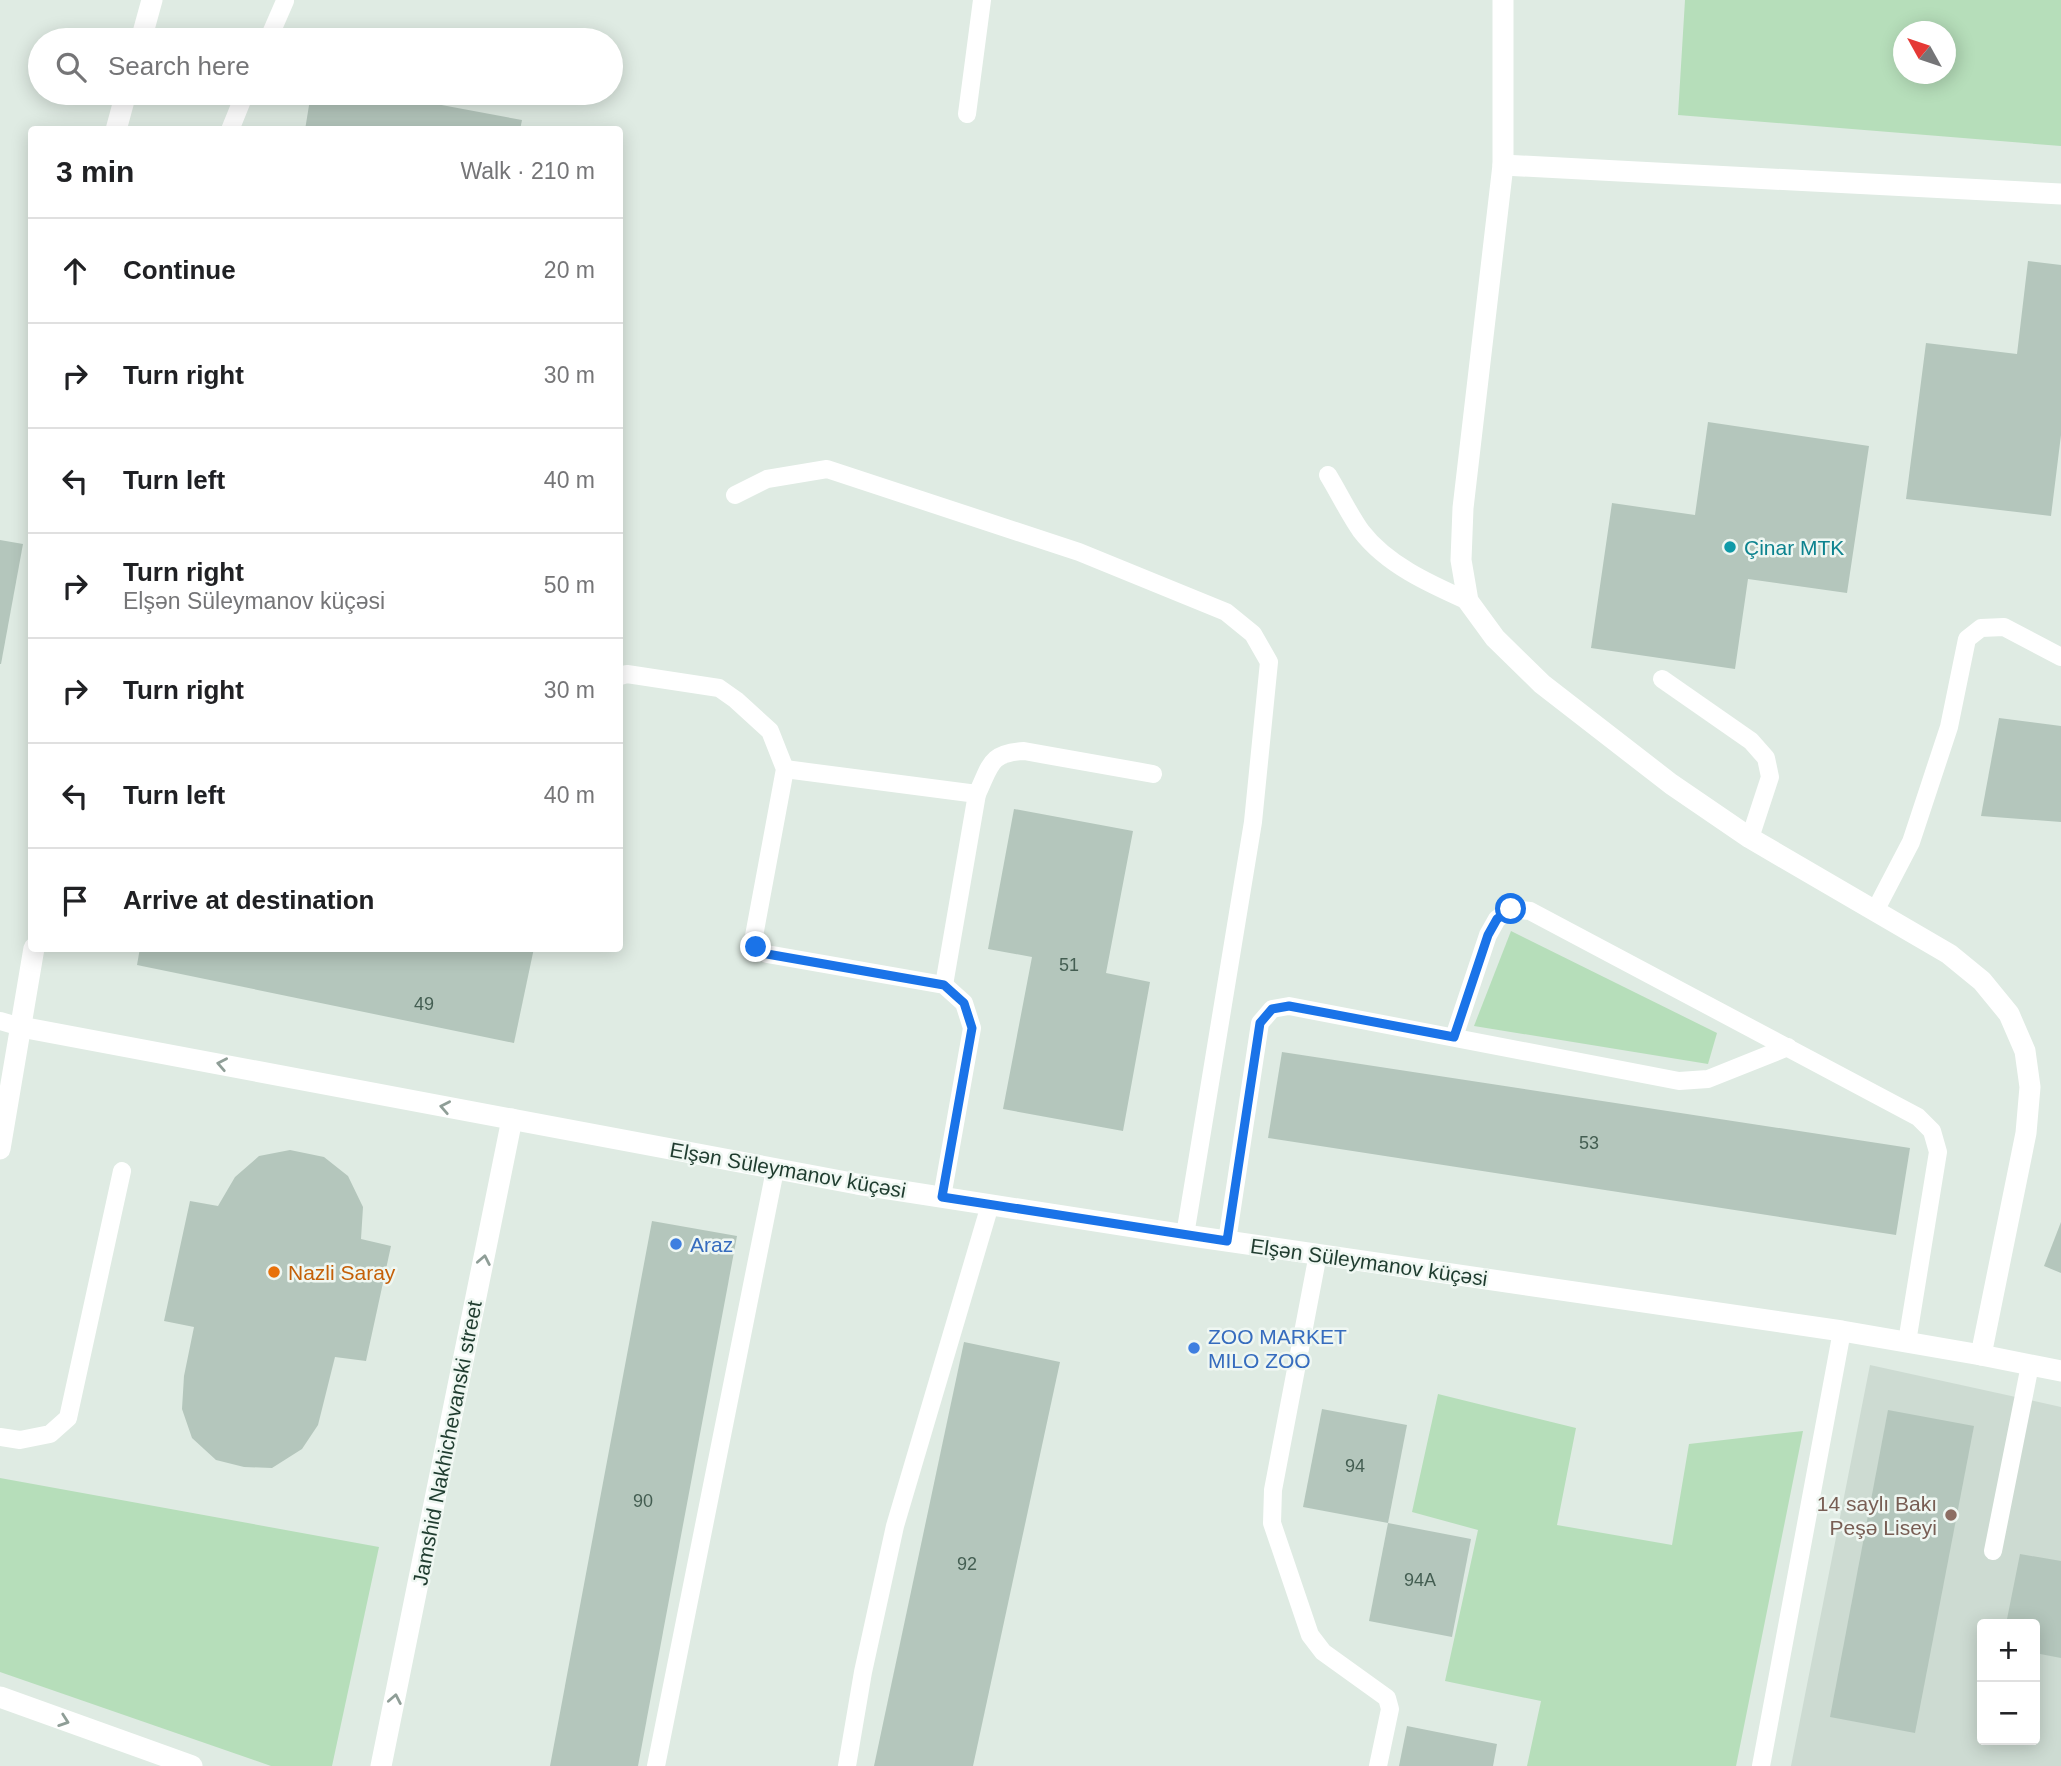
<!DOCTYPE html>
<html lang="en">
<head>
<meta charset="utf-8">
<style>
	body { margin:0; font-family:Arial,sans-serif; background:#f6f6f6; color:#202124 }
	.controls { position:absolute; right:21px; bottom:21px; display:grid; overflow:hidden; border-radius:7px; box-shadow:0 4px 18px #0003 }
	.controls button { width:63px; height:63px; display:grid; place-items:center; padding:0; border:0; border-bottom:2px solid #e0e0e0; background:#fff; color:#202124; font:35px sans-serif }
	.compass { position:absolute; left:1893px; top:21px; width:63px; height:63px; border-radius:50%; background:#fff; box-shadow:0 4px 18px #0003; rotate:310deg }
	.stop { position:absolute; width:21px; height:21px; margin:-16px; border:5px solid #1a73e8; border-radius:50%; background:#fff }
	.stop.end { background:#1a73e8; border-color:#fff; box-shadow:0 2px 7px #0008 }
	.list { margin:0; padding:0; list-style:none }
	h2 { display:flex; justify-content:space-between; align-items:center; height:91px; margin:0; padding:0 28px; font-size:30px }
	h2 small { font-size:23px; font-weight:400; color:#757577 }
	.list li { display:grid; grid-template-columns:46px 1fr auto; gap:21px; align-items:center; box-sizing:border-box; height:105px; padding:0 28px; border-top:2px solid #e0e0e0 }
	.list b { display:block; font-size:26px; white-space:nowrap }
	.list p { margin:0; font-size:23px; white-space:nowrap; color:#757577 }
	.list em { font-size:23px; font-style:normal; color:#757577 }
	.icon { flex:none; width:38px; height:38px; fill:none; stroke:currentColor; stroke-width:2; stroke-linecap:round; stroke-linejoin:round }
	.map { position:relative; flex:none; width:2061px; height:1766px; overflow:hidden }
	.search { position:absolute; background:#fff; box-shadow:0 4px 18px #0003; left:28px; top:28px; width:595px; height:77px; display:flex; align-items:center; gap:18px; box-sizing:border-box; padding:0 24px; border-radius:38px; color:#757577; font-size:26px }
	.panel { position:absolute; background:#fff; box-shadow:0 4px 18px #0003; left:28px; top:126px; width:595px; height:826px; border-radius:7px }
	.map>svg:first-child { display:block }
</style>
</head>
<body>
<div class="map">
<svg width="2061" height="1766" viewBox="0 0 2061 1766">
	<rect width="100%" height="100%" fill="#dfebe3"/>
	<!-- built -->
	<path fill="#cddbd2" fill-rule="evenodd" d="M1870 1365 2061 1407V1766H1791ZM1982 1624H2035V1740H1982Z"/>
	<!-- green -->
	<g fill="#b6deba" fill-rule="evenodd">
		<path d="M1685 0H2061V146L1678 115ZM1904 32H1946V74H1904Z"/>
		<polygon points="1511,931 1717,1033 1708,1064 1474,1026"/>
		<polygon points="1438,1394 1576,1428 1557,1525 1672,1545 1689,1444 1803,1431 1736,1766 1527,1766 1541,1701 1445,1681 1478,1530 1412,1512"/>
		<polygon points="0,1478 379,1547 332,1766 271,1766 0,1672"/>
	</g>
	<!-- building -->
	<g fill="#b4c6bc">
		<polygon points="311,93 377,93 522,120 520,130 305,130"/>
		<polygon points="2028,261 2061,265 2061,435 2051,516 1906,499 1926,343 2017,354"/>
		<polygon points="1708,422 1869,446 1847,593 1748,579 1735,669 1591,648 1612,503 1695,515"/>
		<polygon points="0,540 23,544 1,664 0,664"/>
		<polygon points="1999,718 2061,726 2061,822 1981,816"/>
		<polygon points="1014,809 1133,831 1106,973 1150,982 1123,1131 1003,1109 1032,957 988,949"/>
		<polygon points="140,948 534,948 514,1043 137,965"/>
		<polygon points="1282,1052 1910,1148 1896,1235 1268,1138"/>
		<polygon points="290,1150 324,1157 348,1176 363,1207 361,1239 391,1246 366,1361 335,1357 318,1425 302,1449 272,1468 244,1467 216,1460 192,1438 182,1409 184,1376 194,1327 164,1321 190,1201 218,1206 235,1177 259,1156"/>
		<polygon points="652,1221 737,1236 638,1766 550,1766"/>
		<polygon points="2061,1222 2061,1273 2044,1266"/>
		<polygon points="964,1342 1060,1362 973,1766 874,1766"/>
		<polygon points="1322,1409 1407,1425 1388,1523 1303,1507"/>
		<polygon points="1888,1410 1974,1426 1915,1733 1830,1717"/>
		<polygon points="1388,1523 1471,1539 1452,1637 1369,1621"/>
		<polygon points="2020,1554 2061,1561 2061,1658 2035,1653 2035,1624 2006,1624"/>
		<polygon points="1407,1726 1497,1744 1493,1766 1399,1766"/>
	</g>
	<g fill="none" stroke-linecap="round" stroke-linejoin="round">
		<!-- service -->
		<g stroke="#fff" stroke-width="18">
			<polyline points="268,40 285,1"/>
			<polyline points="967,114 982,0"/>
			<polyline points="230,130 245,93"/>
			<path d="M1328 475C1339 493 1349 514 1361 531 1387 565 1430 584 1468 601"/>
			<polyline points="735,495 767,479 827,469 1079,552 1226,612 1253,634 1269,662 1253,822 1185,1235"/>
			<polyline points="620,676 627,674 719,688 736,700 770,731 785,769 754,936 756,947 767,954 944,985 964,1003 972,1028 942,1197"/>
			<polyline points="1662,679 1751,741 1766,758 1770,777 1750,838"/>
			<path d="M785 769 977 794C991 765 989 753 1024 751L1153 774"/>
			<polyline points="1875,911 1911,842 1949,727 1967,639 1981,628 2004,627 2061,657"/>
			<polyline points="944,985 977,794"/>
			<polyline points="0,1021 21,1027"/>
			<polyline points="1454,1037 1488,935 1497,919 1511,909 1530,911 1918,1117 1932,1131 1938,1152 1907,1342"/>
			<polyline points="1227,1241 1260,1023 1272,1009 1289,1006 1679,1081 1708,1079 1788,1047"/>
			<polyline points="1318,1254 1273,1490 1272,1523 1310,1635 1323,1652 1387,1698 1390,1709 1378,1766"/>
			<polyline points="0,1437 20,1440 50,1434 68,1418 122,1171"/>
			<polyline points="1993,1551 2030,1365"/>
			<polyline points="656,1766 775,1170"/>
			<polyline points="847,1766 863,1672 895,1526 990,1205"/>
			<polyline points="1761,1766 1842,1331"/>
		</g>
		<!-- minor -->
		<g stroke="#fff" stroke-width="21">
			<polyline points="1503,0 1503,165 1463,508 1461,560 1468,601 1495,638 1542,684 1671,784 1750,838 1949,954 1982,981 2009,1014 2025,1051 2030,1087 2026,1133 1981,1355"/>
			<polyline points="141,40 152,0"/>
			<polyline points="116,130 126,93"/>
			<polyline points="1503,165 2061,194"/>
			<polyline points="21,1027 857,1184 1185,1235 1842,1331 1981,1355 2061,1371"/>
			<polyline points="0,1149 34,948"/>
			<polyline points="0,1697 192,1766"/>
			<polyline points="381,1766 512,1119"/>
		</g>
	</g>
	<!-- one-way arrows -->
	<defs><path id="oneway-chevron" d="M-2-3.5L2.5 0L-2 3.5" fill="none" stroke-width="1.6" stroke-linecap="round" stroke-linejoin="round" transform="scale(1.75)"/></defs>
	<g stroke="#8f9e97">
		<use href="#oneway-chevron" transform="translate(222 1064) rotate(-169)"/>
		<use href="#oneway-chevron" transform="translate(445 1107) rotate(-169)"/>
		<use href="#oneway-chevron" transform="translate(484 1260) rotate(-79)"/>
		<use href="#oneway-chevron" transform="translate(395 1699) rotate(-79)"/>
		<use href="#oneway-chevron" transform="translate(64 1721) rotate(19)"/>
	</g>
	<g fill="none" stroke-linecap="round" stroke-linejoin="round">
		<!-- route -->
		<polyline stroke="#1a73e8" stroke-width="9" points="756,947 767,954 944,985 964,1003 972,1028 942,1197 1227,1241 1260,1023 1272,1009 1289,1006 1454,1037 1488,935 1497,919 1511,909"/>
	</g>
	<!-- markers -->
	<circle fill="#0f9aa8" stroke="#eff7f2" stroke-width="2.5" cx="1730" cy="547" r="7"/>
	<g fill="#3f7fe0" stroke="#eff7f2" stroke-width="2.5">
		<circle cx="676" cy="1244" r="7"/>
		<circle cx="1194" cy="1348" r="7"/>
	</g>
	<circle fill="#e8710a" stroke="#eff7f2" stroke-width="2.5" cx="274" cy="1272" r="7"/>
	<circle fill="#8d6e63" stroke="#eff7f2" stroke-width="2.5" cx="1951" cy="1515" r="7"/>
	<g text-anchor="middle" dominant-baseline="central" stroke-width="5" stroke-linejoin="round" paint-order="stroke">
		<!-- number labels -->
		<g font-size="18" fill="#445e52">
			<text x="1069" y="965">51</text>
			<text x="424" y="1004">49</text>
			<text x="1589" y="1143">53</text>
			<text x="1355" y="1466">94</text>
			<text x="643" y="1501">90</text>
			<text x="967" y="1564">92</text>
			<text x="1420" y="1580">94A</text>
		</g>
		<!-- culture labels -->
		<g font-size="21" fill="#0d838f" stroke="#eff7f2" text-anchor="start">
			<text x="1744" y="547">Çinar MTK</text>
		</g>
		<!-- street labels -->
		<g font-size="21" fill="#1f3c2f" stroke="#eff7f2">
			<text transform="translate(788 1170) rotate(10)">Elşən Süleymanov küçəsi</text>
			<text transform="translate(1369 1262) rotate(8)">Elşən Süleymanov küçəsi</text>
			<text transform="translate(447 1443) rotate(-79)">Jamshid Nakhichevanski street</text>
		</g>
		<!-- shop labels -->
		<g font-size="21" fill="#366cbe" stroke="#eff7f2" text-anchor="start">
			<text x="690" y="1244">Araz</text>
			<text x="1208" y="1336">ZOO MARKET<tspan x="1208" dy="24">MILO ZOO</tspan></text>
		</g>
		<!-- food labels -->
		<g font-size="21" fill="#c56008" stroke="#eff7f2" text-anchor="start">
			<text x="288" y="1272">Nazli Saray</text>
		</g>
		<!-- education labels -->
		<g font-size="21" fill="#785e54" stroke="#eff7f2" text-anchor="end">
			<text x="1937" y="1503">14 saylı Bakı<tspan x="1937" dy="24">Peşə Liseyi</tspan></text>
		</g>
	</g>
</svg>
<div class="controls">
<button>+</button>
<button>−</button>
</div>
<svg class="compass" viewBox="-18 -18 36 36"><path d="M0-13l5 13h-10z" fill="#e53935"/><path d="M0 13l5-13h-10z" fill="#757577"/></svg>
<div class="stop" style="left:1511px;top:909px"></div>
<div class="stop end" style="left:756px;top:947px"></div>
<div class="search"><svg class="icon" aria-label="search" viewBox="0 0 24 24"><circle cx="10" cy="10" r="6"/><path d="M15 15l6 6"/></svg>Search here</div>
<section class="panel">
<h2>3 min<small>Walk · 210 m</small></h2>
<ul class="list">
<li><svg class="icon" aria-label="ahead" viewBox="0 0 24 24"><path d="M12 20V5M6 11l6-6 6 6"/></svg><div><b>Continue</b></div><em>20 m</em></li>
<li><svg class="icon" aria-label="right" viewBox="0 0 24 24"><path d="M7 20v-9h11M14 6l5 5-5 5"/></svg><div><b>Turn right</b></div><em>30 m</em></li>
<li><svg class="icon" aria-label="left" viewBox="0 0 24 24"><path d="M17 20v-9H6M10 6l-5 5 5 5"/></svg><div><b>Turn left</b></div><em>40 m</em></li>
<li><svg class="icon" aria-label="right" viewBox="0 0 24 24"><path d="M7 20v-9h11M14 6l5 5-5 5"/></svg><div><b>Turn right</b><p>Elşən Süleymanov küçəsi</p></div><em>50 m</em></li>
<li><svg class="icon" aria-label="right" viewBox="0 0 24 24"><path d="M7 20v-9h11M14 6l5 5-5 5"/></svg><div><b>Turn right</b></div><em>30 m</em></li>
<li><svg class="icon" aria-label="left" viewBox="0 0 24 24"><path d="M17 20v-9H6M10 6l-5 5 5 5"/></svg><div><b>Turn left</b></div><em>40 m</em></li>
<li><svg class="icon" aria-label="arrive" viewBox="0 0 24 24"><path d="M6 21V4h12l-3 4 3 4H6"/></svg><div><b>Arrive at destination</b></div></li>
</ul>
</section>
</div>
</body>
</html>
